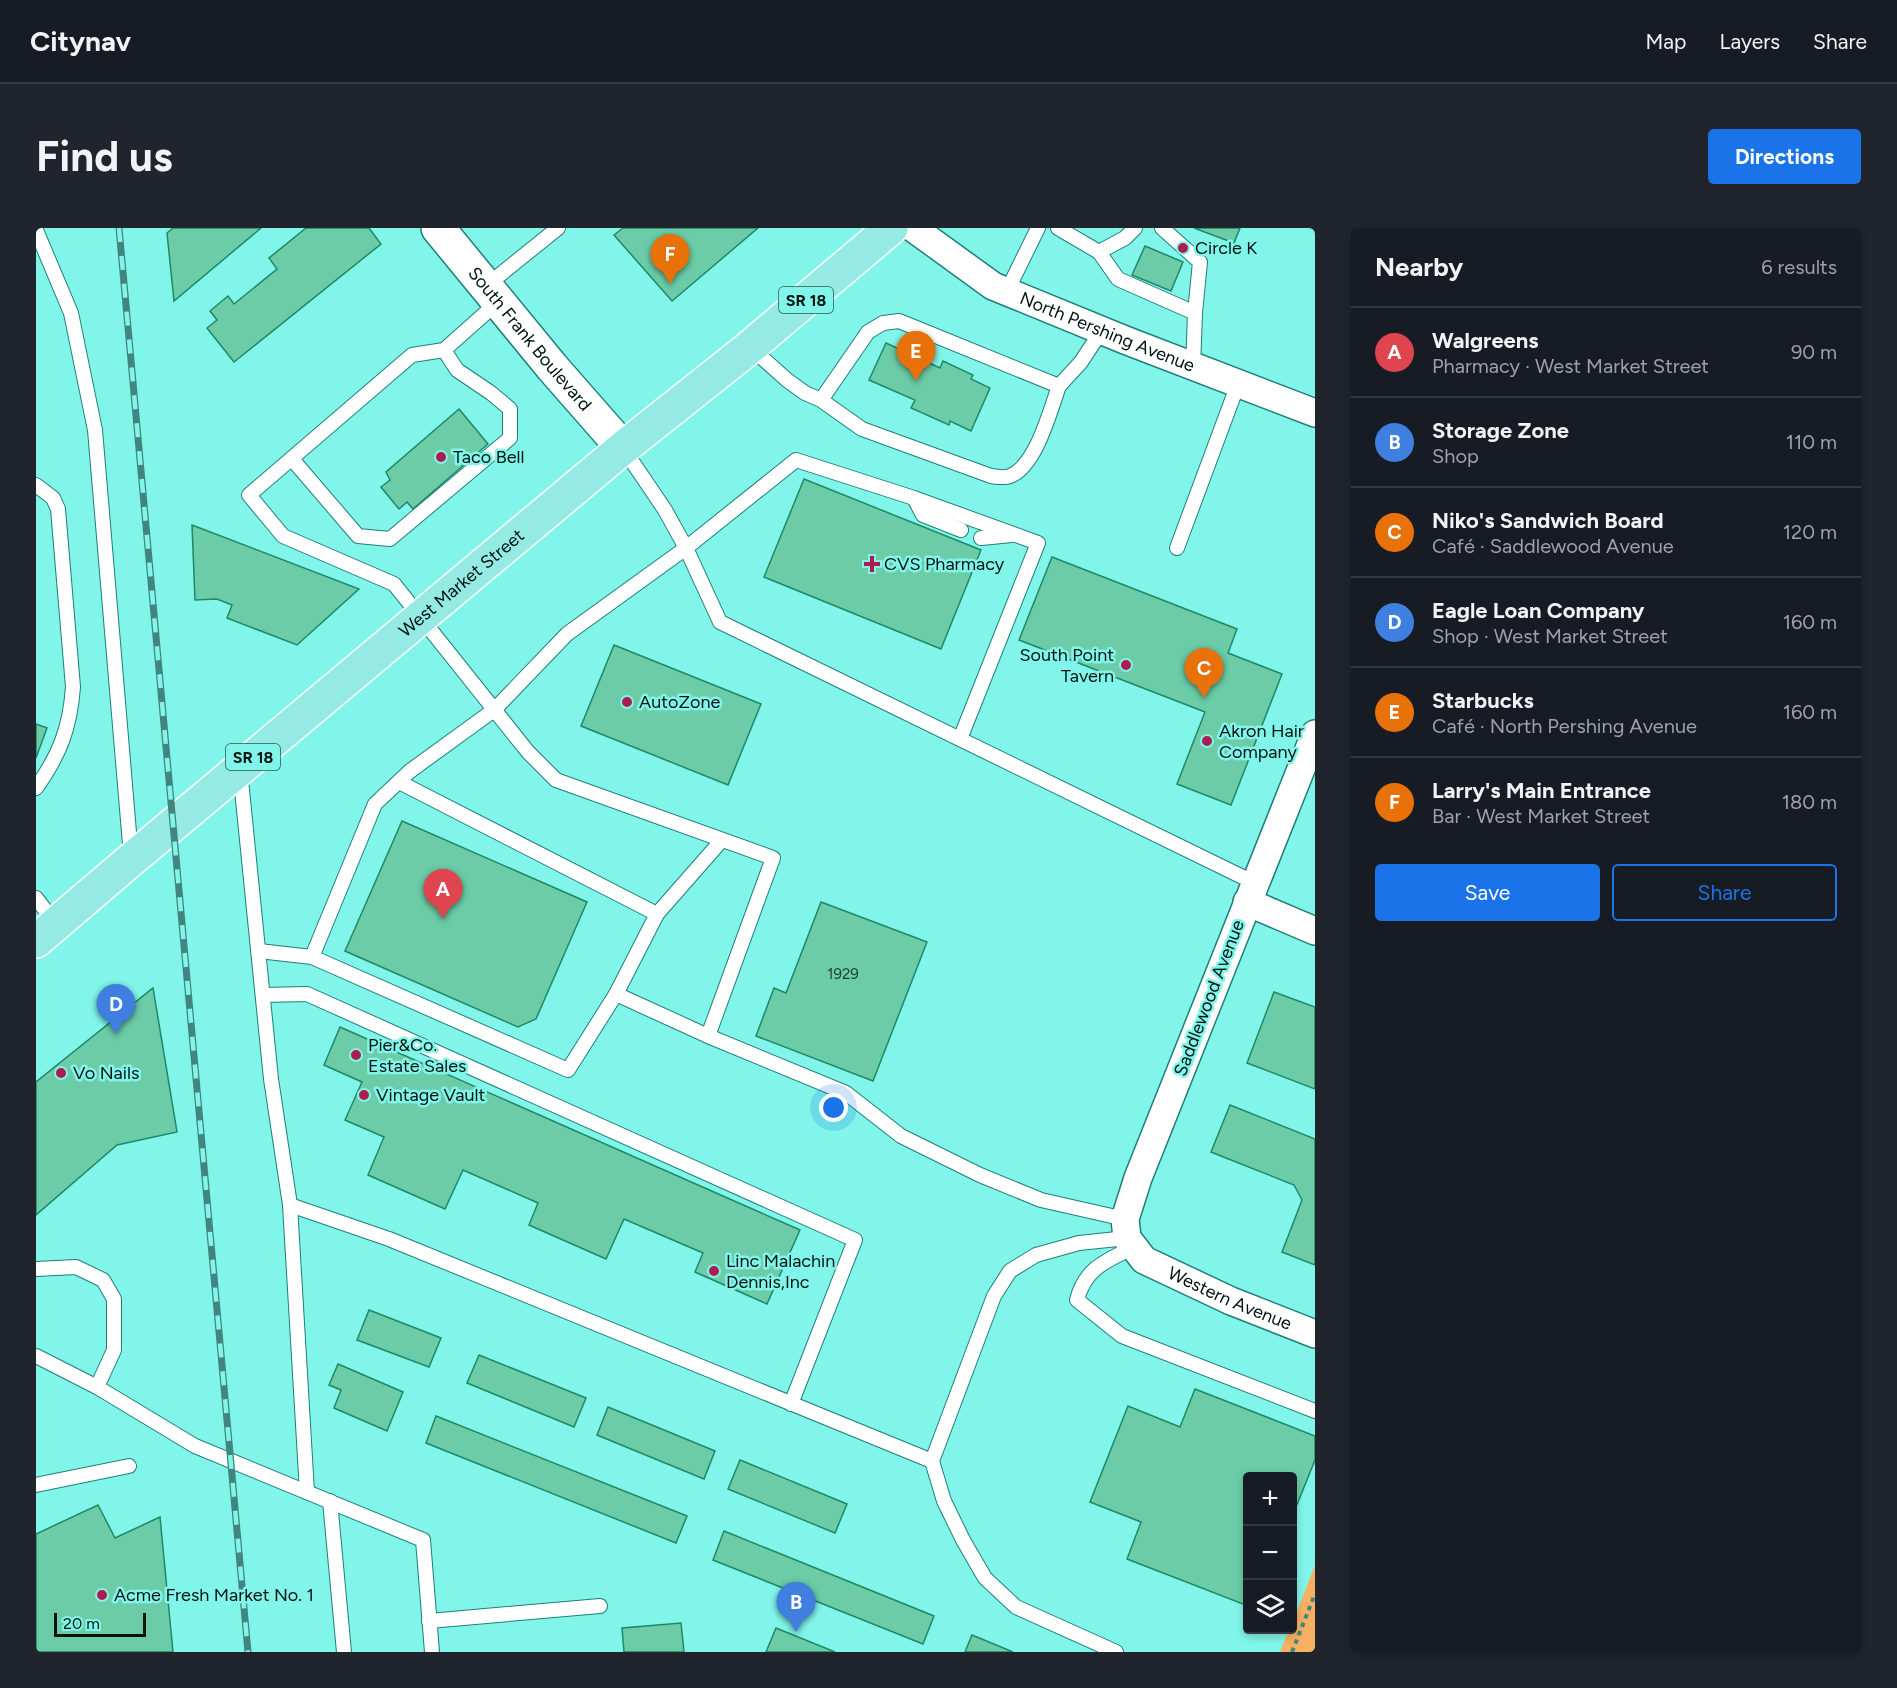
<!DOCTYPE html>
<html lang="en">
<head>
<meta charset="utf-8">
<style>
	body { margin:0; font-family:Figtree,sans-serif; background:#20242c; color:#f1f3f6 }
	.controls { position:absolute; right:18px; bottom:18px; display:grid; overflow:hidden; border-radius:6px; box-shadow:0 3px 9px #0003 }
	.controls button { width:54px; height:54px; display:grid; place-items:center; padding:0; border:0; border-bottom:2px solid #363941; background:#171b24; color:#f1f3f6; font:30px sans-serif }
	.scale { position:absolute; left:18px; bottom:15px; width:92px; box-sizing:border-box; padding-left:6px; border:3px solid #001311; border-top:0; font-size:16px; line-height:21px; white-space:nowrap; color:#001311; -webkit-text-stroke:4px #81f5e9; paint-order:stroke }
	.you { position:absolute; left:798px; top:880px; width:21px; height:21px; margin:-15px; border:4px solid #fff; border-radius:50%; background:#1a73e8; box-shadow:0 0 0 9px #1a73e833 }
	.badge { display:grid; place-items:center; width:39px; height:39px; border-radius:50%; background:#1a73e8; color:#fff; font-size:20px; font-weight:700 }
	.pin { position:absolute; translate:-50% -50px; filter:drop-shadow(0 2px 3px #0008) }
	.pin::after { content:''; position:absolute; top:32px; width:21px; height:18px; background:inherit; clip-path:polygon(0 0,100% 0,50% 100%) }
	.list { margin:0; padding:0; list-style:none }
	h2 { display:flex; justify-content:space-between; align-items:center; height:78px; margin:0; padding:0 24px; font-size:26px }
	h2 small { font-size:20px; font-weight:400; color:#9ea1a6 }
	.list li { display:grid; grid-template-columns:39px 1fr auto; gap:18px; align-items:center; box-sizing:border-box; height:90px; padding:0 24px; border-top:2px solid #363941 }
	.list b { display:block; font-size:22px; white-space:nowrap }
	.list p { margin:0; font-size:20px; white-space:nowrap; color:#9ea1a6 }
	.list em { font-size:20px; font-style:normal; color:#9ea1a6 }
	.actions { display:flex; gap:12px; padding:18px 24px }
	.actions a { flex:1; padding:14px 0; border:2px solid #1a73e8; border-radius:6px; text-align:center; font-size:21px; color:#1a73e8 }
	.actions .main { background:#1a73e8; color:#fff }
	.icon { flex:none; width:33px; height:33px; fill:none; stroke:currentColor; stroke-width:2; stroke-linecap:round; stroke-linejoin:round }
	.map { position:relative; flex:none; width:1279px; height:1424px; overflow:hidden; border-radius:6px }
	header { display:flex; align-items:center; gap:36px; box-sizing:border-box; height:84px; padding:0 30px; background:#171b24; border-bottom:2px solid #363941 }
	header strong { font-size:28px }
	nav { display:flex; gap:33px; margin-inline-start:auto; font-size:21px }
	.intro { display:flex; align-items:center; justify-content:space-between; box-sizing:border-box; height:144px; padding:0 36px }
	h1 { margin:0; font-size:42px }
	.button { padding:15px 27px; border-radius:6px; background:#1a73e8; color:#fff; font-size:21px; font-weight:700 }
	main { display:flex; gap:36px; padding:0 36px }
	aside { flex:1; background:#171b24; border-radius:6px; box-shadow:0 3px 9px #0003 }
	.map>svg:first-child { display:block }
</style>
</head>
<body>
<header>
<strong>Citynav</strong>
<nav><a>Map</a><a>Layers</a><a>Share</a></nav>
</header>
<div class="intro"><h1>Find us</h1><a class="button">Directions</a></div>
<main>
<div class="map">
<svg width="1279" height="1424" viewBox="0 0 1279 1424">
	<rect width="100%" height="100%" fill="#81f5e9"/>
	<!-- green -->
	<polygon fill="#f8b062" points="1279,1337 1279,1424 1244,1424 1253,1402 1256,1402 1257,1394"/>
	<!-- building -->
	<g fill="#6bcca7" stroke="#1d8967" stroke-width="1.5">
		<polygon points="137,0 225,0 138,73 131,5"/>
		<polygon points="270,0 333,0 345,16 198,134 171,100 181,92 174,83 192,68 198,76 241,41 233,30"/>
		<polygon points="587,0 722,0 636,73 578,7"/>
		<polygon points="1158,0 1204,0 1198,15"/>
		<polygon points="1109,18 1147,34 1135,63 1096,47"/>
		<polygon points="850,115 904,140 907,133 937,147 935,151 954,160 935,203 914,193 913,197 875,180 879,172 833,152"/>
		<polygon points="423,181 452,216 377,281 371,274 363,281 345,259 354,252 350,244"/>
		<polygon points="768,251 945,322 905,421 728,349"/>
		<polygon points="156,297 323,361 261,417 191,390 196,377 181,371 159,372"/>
		<polygon points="1016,329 1201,401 1192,425 1246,446 1195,577 1141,556 1169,484 983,412"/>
		<polygon points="578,417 725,476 692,557 545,498"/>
		<polygon points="0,496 11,500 0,530"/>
		<polygon points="366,593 551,674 500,791 482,799 309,723"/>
		<polygon points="785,674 891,714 837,853 720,808 738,760 750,765"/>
		<polygon points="117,760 141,904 81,917 0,987 0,854"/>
		<polygon points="1238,764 1279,779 1279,861 1211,835"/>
		<polygon points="304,799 764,1002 731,1076 659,1044 667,1025 588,991 570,1031 493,997 502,975 427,942 409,981 332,947 348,909 309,892 326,854 288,837"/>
		<polygon points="1194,877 1279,911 1279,1037 1246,1024 1266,972 1258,957 1175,924"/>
		<polygon points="333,1082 405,1110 393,1139 321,1112"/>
		<polygon points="443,1127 550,1170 538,1199 431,1155"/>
		<polygon points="302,1136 367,1164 351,1203 298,1180 305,1162 293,1157"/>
		<polygon points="1159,1161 1279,1208 1279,1232 1256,1289 1256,1248 1212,1248 1212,1378 1091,1331 1105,1294 1054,1274 1092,1178 1144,1199"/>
		<polygon points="572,1179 679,1223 668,1251 561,1207"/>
		<polygon points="400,1188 651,1288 640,1315 390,1215"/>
		<polygon points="704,1232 811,1276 799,1305 692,1261"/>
		<polygon points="62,1277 79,1310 124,1289 137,1424 0,1424 0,1306"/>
		<polygon points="688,1303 898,1388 887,1416 677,1332"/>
		<polygon points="645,1395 648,1424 588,1424 586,1400"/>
		<polygon points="740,1400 799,1424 730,1424"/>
		<polygon points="936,1407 977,1424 929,1424"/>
	</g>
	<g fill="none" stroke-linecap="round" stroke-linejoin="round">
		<defs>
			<g id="service">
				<polyline points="1022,0 1063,24 1089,10 1099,0"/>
				<polyline points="1126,0 1164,34 1159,85"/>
				<polyline points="0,2 35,85 59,202 95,628"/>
				<polyline points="1063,24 1082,51 1159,85 1157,139"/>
				<polyline points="450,58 522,0"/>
				<polyline points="971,63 1002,0"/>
				<polyline points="462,74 408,122 376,127 213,267 247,308 358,356 492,524 520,552 737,630 672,808 810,865 865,908 944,947 1005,972 1089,991"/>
				<path d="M714 119 751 152 769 165 785 172 826 201 955 248C961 249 969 250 974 248 1000 238 1014 183 1023 158L863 93 847 95 832 104 785 172"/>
				<polyline points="1023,158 1045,134 1066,102"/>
				<polyline points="587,220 629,282 650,320 684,394 1219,655"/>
				<polyline points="256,231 322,308 354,311 474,210 474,181 455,165 421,142 408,122"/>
				<path d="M0 257 17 270 22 281 37 459C34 500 24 526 0 560"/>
				<polyline points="878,270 887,287 925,302"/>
				<polyline points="945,310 976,307"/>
				<polyline points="1141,320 1202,156"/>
				<polyline points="204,542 235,851 254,977 353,1011 896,1233"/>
				<polyline points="363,554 621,686 580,766"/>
				<polyline points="0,670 20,696"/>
				<polyline points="621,686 686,612"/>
				<polyline points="223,723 276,729 532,842 580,766 672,808"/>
				<polyline points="276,729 339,576 374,543 458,482 531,406 650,320 760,232 878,270 1002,315 924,511"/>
				<polyline points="227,767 271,766 819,1012 755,1176"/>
				<polyline points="254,977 271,1264"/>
				<path d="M1098 1019C1070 1033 1049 1040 1041 1072L1086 1108 1279 1183"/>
				<polyline points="0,1041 40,1039 67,1052 78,1071 78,1122 61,1159"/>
				<polyline points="0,1128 61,1159 159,1218 387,1312 396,1424"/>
				<polyline points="0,1257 93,1238"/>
				<polyline points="294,1273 308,1424"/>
				<polyline points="393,1393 564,1378"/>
				<polyline points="1080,1424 980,1379 949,1350 927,1312 908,1273 896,1233 958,1068 974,1043 1000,1027 1043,1015 1091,1010"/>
			</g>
			<g id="minor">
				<path id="s1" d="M877 0 957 58 1089 112 1279 185"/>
				<path id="s2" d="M1279 506 1102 950 1089 991 1091 1010 1108 1032 1195 1073 1279 1106"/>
				<polyline points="1211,674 1279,703"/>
			</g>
			<g id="tertiary">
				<path id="s3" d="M402 0 516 139 587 220"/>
			</g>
			<g id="primary">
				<path id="s4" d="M0 713 96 631 587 220 708 124 855 0"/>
			</g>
		</defs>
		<!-- service casing -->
		<use href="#service" stroke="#1f7f77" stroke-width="16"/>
		<!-- minor casing -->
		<use href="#minor" stroke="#1f7f77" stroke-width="30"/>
		<!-- tertiary casing -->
		<use href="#tertiary" stroke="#1f7f77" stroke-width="36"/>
		<!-- primary casing -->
		<use href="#primary" stroke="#fff" stroke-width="36"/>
		<!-- path -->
		<polyline stroke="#42877f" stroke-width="4" stroke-dasharray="4.5 4.5" stroke-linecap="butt" points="1256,1424 1279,1366"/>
		<!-- service -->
		<use href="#service" stroke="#fff" stroke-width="14"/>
		<!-- minor -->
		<use href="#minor" stroke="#fff" stroke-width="27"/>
		<!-- tertiary -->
		<use href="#tertiary" stroke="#fff" stroke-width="33"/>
		<!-- primary -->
		<use href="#primary" stroke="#95ebe3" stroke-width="33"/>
		<defs>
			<polyline id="rail" points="83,0 212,1424"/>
		</defs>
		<!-- rail casing -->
		<use href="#rail" stroke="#41857e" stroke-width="7"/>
		<!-- rail -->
		<use href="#rail" stroke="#81f5e9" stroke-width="4.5" stroke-dasharray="14" stroke-linecap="butt"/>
	</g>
	<!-- markers -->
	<g fill="#ad1c50" stroke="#81f5e9" stroke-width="2">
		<circle cx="1147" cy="20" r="6"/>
		<circle cx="405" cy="229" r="6"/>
		<path d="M833 327h6v6h6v6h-6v6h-6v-6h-6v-6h6z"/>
		<circle cx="1090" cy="437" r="6"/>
		<circle cx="591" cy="474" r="6"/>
		<circle cx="1171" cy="513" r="6"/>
		<circle cx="320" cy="827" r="6"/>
		<circle cx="25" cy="845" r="6"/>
		<circle cx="328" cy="867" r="6"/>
		<circle cx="678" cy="1043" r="6"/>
		<circle cx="66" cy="1367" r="6"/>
	</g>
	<g text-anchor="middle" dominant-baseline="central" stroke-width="5" stroke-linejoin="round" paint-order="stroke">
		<!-- number labels -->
		<g font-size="15" fill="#1b4136">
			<text x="807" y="746">1929</text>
		</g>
		<!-- shield labels -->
		<g fill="#81f5e9" stroke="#275752" stroke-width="1.5">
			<rect x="743" y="59" width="54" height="26" rx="4.5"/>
			<rect x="190" y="516" width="54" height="26" rx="4.5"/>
		</g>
		<g font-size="16" font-weight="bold" fill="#001311">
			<text x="770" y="72">SR 18</text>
			<text x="217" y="529">SR 18</text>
		</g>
		<!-- poi labels -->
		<g font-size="18" fill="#001311" stroke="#81f5e9" text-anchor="start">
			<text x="1159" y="20">Circle K</text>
			<text x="417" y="229">Taco Bell</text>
			<text x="848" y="336">CVS Pharmacy</text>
			<text x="1078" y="427" text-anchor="end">South Point<tspan x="1078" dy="21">Tavern</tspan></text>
			<text x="603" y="474">AutoZone</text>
			<text x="1183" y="503">Akron Hair<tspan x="1183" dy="21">Company</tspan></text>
			<text x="332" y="817">Pier&amp;Co.<tspan x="332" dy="21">Estate Sales</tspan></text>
			<text x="37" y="845">Vo Nails</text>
			<text x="340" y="867">Vintage Vault</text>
			<text x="690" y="1033">Linc Malachin<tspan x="690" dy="21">Dennis,Inc</tspan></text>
			<text x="78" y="1367">Acme Fresh Market No. 1</text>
		</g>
		<!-- street labels -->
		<g font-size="18" fill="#001311" stroke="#81f5e9">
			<text stroke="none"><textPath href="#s1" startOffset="222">North Pershing Avenue</textPath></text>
			<text stroke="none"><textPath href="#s3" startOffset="144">South Frank Boulevard</textPath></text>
			<text stroke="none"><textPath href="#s4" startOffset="556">West Market Street</textPath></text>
			<text transform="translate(1173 770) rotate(-69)">Saddlewood Avenue</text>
			<text stroke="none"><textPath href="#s2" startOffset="662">Western Avenue</textPath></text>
		</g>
	</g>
</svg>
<div class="controls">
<button>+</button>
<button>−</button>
<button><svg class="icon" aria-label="layers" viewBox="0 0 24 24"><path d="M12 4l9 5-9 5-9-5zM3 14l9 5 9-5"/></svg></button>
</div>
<div class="scale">20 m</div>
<div class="you"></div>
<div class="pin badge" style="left:407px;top:691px;background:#e0444e">A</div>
<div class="pin badge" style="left:760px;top:1404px;background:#3f7fe0">B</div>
<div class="pin badge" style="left:1168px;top:470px;background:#e8710a">C</div>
<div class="pin badge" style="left:80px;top:806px;background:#3f7fe0">D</div>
<div class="pin badge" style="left:880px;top:153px;background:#e8710a">E</div>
<div class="pin badge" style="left:634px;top:56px;background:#e8710a">F</div>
</div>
<aside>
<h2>Nearby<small>6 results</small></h2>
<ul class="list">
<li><span class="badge" style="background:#e0444e">A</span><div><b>Walgreens</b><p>Pharmacy · West Market Street</p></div><em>90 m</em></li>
<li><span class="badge" style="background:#3f7fe0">B</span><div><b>Storage Zone</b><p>Shop</p></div><em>110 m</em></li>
<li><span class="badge" style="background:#e8710a">C</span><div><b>Niko's Sandwich Board</b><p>Café · Saddlewood Avenue</p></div><em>120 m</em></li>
<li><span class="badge" style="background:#3f7fe0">D</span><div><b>Eagle Loan Company</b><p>Shop · West Market Street</p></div><em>160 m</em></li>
<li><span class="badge" style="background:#e8710a">E</span><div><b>Starbucks</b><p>Café · North Pershing Avenue</p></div><em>160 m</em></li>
<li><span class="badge" style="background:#e8710a">F</span><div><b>Larry's Main Entrance</b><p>Bar · West Market Street</p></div><em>180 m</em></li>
</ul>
<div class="actions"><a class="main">Save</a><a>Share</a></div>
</aside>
</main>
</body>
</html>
